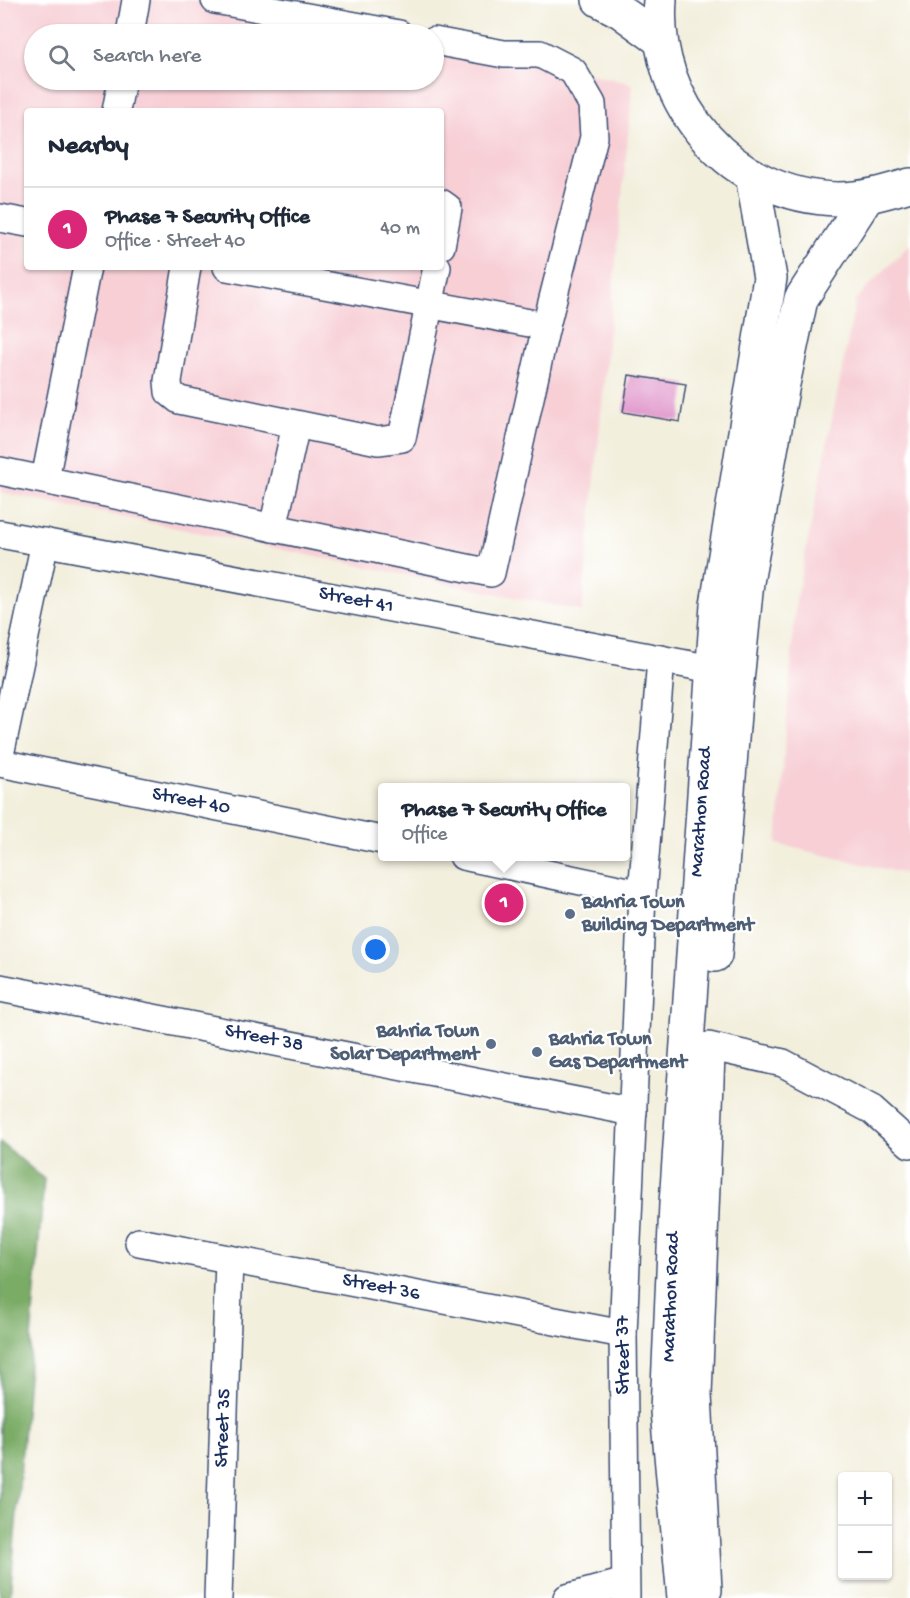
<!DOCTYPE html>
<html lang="en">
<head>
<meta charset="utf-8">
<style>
	body { margin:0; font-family:"Gochi Hand",sans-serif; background:#f2f2f3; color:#1f2937 }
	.controls { position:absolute; right:18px; bottom:18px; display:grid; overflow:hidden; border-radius:6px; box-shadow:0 2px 4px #0004 }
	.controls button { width:54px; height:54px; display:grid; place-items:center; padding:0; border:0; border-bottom:2px solid #e0e1e3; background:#fff; color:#1f2937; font:30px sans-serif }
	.you { position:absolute; left:376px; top:950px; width:21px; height:21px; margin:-15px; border:4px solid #fff; border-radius:50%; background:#1a73e8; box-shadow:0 0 0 9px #1a73e833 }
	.badge { display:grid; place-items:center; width:39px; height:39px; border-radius:50%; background:#db2777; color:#fff; font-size:20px; font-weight:700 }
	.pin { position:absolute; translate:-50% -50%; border:3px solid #fff; box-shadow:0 2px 6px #0006 }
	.popup { position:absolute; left:378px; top:783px; width:252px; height:78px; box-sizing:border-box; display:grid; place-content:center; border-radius:6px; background:#fff; filter:drop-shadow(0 2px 4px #0005); font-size:20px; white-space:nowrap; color:#747a83 }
	.popup b { font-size:22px; color:#1f2937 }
	.popup::after { content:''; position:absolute; left:50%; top:100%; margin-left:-12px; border:12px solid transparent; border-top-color:#fff }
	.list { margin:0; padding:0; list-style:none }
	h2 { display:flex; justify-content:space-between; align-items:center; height:78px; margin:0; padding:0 24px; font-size:26px }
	h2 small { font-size:20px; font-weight:400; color:#747a83 }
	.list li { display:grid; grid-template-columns:39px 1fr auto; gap:18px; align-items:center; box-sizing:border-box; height:84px; padding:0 24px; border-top:2px solid #e0e1e3 }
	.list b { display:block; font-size:22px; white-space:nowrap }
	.list p { margin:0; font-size:20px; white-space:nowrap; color:#747a83 }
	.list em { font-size:20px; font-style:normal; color:#747a83 }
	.icon { flex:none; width:33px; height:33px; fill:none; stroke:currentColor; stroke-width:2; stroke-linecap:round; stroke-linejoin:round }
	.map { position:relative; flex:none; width:910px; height:1598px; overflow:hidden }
	.search { position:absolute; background:#fff; box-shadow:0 2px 4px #0004; left:24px; top:24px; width:420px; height:66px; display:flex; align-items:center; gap:15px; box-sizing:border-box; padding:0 21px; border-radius:33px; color:#747a83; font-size:22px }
	.panel { position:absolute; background:#fff; box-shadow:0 2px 4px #0004; left:24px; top:108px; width:420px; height:162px; border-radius:6px }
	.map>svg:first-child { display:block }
</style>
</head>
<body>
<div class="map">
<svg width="910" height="1598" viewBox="0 0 910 1598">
	<rect width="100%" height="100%" fill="#fff"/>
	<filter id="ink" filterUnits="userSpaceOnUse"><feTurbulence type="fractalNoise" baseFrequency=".0167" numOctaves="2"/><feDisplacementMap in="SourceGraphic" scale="12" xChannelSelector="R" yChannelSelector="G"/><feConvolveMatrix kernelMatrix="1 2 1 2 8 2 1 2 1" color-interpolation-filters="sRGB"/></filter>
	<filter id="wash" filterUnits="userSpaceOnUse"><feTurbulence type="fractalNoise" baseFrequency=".008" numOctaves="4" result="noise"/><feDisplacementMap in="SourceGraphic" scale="24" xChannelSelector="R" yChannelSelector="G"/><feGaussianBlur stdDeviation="1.35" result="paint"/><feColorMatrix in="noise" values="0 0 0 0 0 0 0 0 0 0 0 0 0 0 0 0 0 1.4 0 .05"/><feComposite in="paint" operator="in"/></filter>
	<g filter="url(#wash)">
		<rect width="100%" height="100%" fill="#f3efdd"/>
		<!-- built -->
		<g fill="#f7cfd5" fill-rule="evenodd">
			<path d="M0 0H274L421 34H34V80H434V37L633 84 582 611 0 492ZM27 111H441V267H27Z"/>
			<polygon points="910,244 910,875 777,844 796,600 856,299"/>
		</g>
		<!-- forest -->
		<polygon fill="#7aac66" stroke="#4a6e62" stroke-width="1.5" points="0,1142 44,1179 10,1598 0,1598"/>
		<g id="blocks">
			<!-- building -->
			<polygon fill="#e19acd" points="629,375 686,384 680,422 623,412"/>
		</g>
	</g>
	<g filter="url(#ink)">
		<use href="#blocks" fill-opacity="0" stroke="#3b4c71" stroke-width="1.5"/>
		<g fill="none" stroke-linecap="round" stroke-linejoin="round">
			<defs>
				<g id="minor">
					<polyline points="215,0 399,34"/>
					<polyline points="130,34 136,0"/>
					<polyline points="116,111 122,80"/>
					<polyline points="441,203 448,208 441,246"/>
					<polyline points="0,218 27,223"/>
					<polyline points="187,267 168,381 169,392 179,400 378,441 402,438 437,267"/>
					<polyline points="227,267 546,326"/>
					<polyline points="0,471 491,573 546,326 594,137 592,104 573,71 540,54 504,54 434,41"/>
					<polyline points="45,479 87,267"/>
					<polyline points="273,528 296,425"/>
					<polyline points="0,534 712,669"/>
					<polyline points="0,755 45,542"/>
					<polyline points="0,763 382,840"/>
					<polyline points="463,856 642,894"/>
					<polyline points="0,988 633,1112"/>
					<polyline points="708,1046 783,1063 872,1110 910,1144"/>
					<polyline points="139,1242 623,1334"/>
					<polyline points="218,1598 229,1259"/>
					<polyline points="567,1598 625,1582"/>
					<polyline points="626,1598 623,1334 642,894 661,659"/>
				</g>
				<g id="major">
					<polyline points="599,0 620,11 660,40"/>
					<path d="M660 0C652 104 732 197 838 199 863 199 886 192 910 185"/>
					<polyline points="715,955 735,701 747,582 783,384 801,299 867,197"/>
					<polyline points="705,1590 695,1395 708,1054"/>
					<polyline points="684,1598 667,1411 676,1204 717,605 770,278 752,175"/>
				</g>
			</defs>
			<!-- minor casing -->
			<use href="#minor" stroke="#3b4c71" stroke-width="30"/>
			<!-- major casing -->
			<use href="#major" stroke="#3b4c71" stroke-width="36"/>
			<!-- minor -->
			<use href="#minor" stroke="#fff" stroke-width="27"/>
			<!-- major -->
			<use href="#major" stroke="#fff" stroke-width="33"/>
		</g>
	</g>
	<!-- markers -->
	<g fill="#5c6f8a" stroke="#fff" stroke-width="2">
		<circle cx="570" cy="914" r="6"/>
		<circle cx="491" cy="1044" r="6"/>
		<circle cx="537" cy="1052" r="6"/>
	</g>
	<g text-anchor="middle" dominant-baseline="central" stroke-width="4.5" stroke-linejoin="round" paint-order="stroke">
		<!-- street labels -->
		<g font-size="20" fill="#1b2f5e" stroke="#fff">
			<text transform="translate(356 601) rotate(11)">Street 41</text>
			<text transform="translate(191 802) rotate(11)">Street 40</text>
			<text transform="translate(702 812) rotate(-86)">Marathon Road</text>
			<text transform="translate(264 1039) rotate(11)">Street 38</text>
			<text transform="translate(381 1288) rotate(11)">Street 36</text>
			<text transform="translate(672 1297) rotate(-88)">Marathon Road</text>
			<text transform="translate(624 1355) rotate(-90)">Street 37</text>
			<text transform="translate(224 1428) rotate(-88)">Street 35</text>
		</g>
		<!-- service labels -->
		<g font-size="20" font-weight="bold" fill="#4e5e75" stroke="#fff" text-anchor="start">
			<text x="582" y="903">Bahria Town<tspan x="582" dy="23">Building Department</tspan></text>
			<text x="479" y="1032" text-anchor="end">Bahria Town<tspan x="479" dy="23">Solar Department</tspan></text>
			<text x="549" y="1040">Bahria Town<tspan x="549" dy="23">Gas Department</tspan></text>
		</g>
	</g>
</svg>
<div class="controls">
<button>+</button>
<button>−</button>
</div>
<div class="you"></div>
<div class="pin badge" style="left:504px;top:903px">1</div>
<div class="popup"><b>Phase 7 Security Office</b>Office</div>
<div class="search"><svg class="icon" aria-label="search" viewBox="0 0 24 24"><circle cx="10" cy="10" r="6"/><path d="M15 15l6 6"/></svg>Search here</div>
<section class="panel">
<h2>Nearby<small></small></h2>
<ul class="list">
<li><span class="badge">1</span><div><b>Phase 7 Security Office</b><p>Office · Street 40</p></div><em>40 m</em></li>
</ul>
</section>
</div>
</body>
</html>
